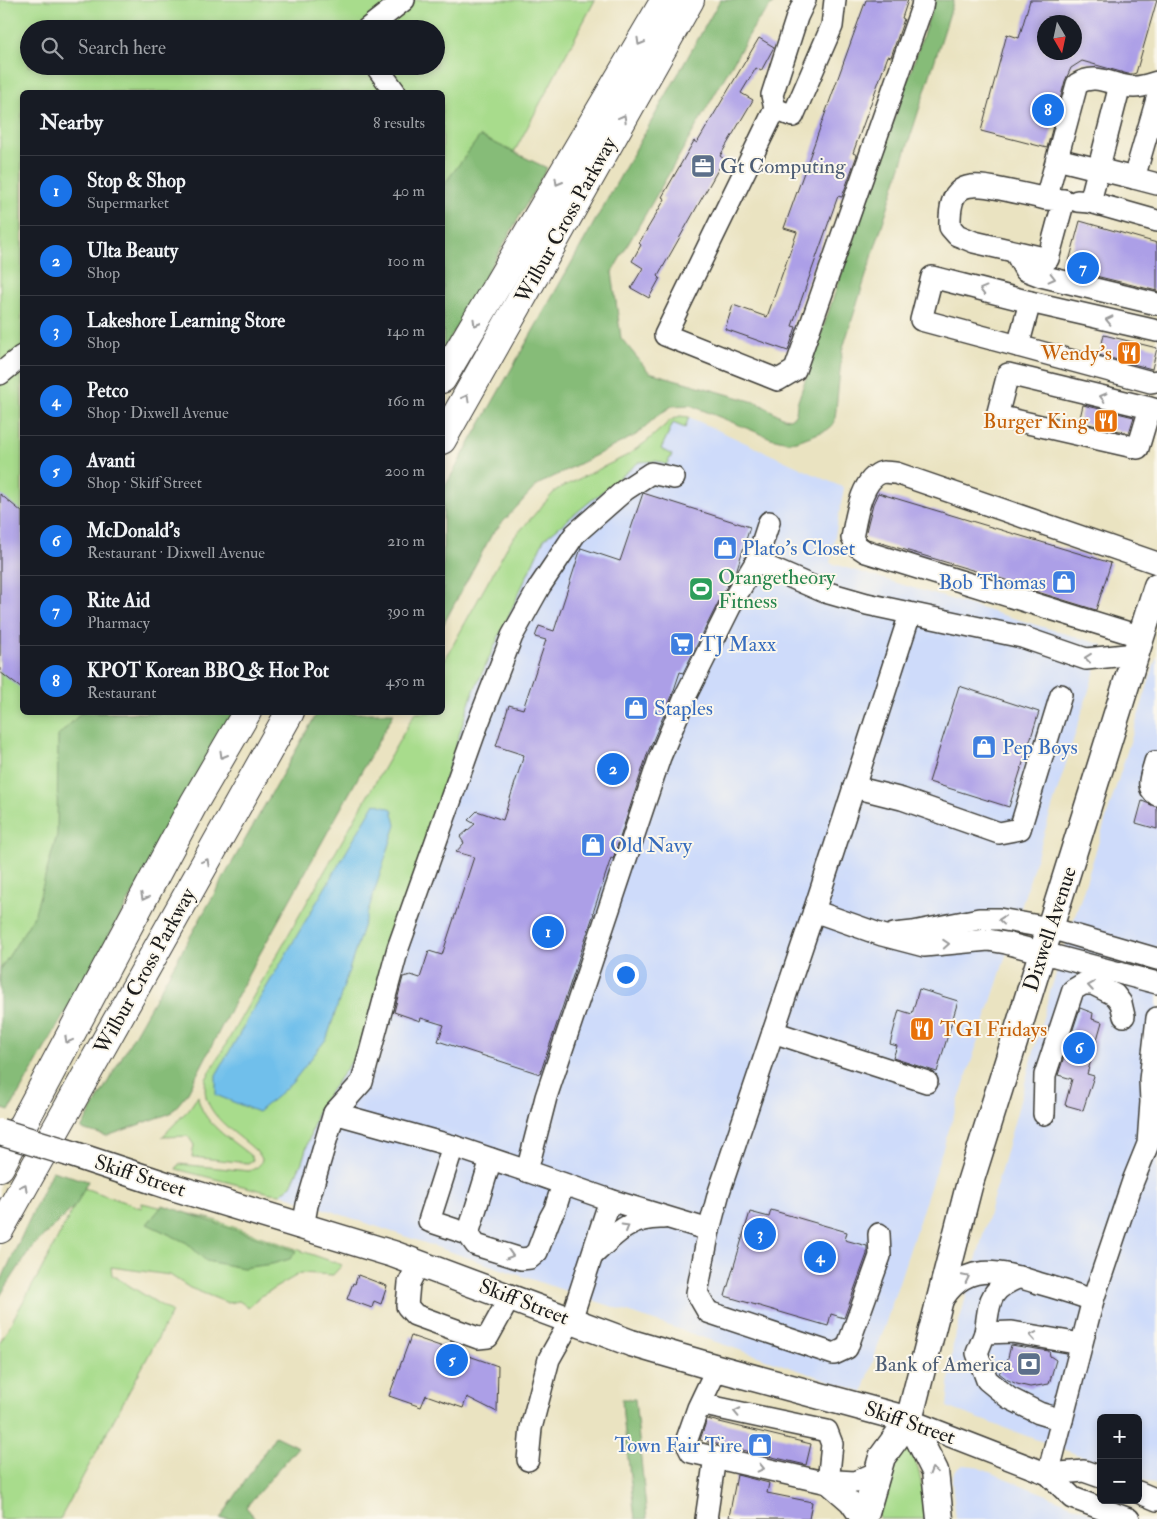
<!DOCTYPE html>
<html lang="en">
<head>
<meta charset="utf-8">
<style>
	body { margin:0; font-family:"IM FELL Double Pica",serif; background:#20242c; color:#f1f3f6 }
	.controls { position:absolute; right:15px; bottom:15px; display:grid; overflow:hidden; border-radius:8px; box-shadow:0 2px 8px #0003 }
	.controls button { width:45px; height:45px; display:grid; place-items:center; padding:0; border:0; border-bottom:1px solid #363941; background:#171b24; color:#f1f3f6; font:25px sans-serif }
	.compass { position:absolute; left:1037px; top:15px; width:45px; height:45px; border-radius:50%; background:#171b24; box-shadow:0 2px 8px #0003; rotate:171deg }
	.you { position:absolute; left:625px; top:974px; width:18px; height:18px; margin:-12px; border:4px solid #fff; border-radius:50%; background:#1a73e8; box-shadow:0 0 0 8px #1a73e833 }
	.badge { display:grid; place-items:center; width:32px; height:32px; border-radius:50%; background:#1a73e8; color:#fff; font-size:16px; font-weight:700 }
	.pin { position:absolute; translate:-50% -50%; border:2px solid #fff; box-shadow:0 1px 5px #0006 }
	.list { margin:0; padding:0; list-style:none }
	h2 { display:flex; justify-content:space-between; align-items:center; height:65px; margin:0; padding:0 20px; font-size:21px }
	h2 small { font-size:16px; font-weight:400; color:#9ea1a6 }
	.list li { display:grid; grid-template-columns:32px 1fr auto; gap:15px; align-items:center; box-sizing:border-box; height:70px; padding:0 20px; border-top:1px solid #363941 }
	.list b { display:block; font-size:19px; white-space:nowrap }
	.list p { margin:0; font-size:16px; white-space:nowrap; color:#9ea1a6 }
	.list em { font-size:16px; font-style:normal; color:#9ea1a6 }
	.icon { flex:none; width:28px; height:28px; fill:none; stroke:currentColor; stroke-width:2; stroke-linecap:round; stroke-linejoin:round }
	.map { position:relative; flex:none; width:1157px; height:1519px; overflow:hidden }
	.search { position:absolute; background:#171b24; box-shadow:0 2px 8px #0003; left:20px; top:20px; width:425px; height:55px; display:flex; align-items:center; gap:12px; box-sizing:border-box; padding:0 18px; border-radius:28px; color:#9ea1a6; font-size:19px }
	.panel { position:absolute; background:#171b24; box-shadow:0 2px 8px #0003; left:20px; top:90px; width:425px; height:625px; border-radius:8px }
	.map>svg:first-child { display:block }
</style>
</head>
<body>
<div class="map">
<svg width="1157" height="1519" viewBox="0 0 1157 1519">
	<rect width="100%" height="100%" fill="#fbf7ec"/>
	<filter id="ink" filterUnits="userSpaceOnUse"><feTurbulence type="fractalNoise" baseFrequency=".02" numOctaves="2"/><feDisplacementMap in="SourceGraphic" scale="10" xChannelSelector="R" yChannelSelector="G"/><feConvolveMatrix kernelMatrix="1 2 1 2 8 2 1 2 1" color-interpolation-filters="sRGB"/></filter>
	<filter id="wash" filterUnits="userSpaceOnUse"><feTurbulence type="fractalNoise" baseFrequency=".0096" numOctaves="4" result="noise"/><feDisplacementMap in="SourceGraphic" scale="20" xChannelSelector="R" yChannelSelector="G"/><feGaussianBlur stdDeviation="1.12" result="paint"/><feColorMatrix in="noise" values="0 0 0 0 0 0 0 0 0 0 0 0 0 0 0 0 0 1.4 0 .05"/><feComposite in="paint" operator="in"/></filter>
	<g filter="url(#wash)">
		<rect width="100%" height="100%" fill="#eae3c1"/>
		<!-- built -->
		<g fill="#cedbfa">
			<polygon points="689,417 844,488 830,563 1103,645 1003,965 863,1392 281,1194 291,1185 303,1160 319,1107 357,1054 472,695 544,539 639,462 664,426 677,420"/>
			<polygon points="1157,656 1157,1485 1138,1477 1138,1418 1101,1418 1101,1463 947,1407 953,1344 1050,992 1083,892"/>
			<polygon points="963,1465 974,1466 1107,1519 956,1519 952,1482 953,1475 958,1468"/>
		</g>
		<!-- green -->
		<g fill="#a8dc8c" stroke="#627c54" fill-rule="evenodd">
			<path d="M0 0H595L443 286 442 92H22V712L167 713 0 989ZM29 29H436V66H29Z"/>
			<path d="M680 416 689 417 685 428 673 423 661 449 672 455 666 465 657 461 639 462 544 539 472 695 357 1054 319 1107 302 1162 291 1185 281 1194 270 1193 176 1169 179 1164 249 1171C256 1168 260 1167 262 1159L259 1154C239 1133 198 1115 206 1079L415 713 442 712 443 663 510 542 556 490 626 456 646 442 671 420Z"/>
			<path d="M198 1096C201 1123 232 1140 251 1156L253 1160 248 1163 192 1157 194 1145 188 1136 162 1137 189 1109Z"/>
			<polygon points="84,1188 142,1208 142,1203 211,1219 342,1265 333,1275 301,1273 261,1296 248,1307 239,1301 228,1303 190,1288 170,1275 111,1267 112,1275 172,1312 60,1519 0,1519 0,1342 39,1274"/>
			<path d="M905 1448C922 1457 923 1501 925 1519H880L876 1511 896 1453Z"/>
		</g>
		<!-- forest -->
		<g fill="#86bc78" stroke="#516c4a">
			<polygon points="720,0 776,0 756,23 612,272 621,338 649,372 758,403 784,418 790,419 796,414 797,404 935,0 954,0 842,351 835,419 832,426 827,430 797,441 788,442 771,438 690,405 672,406 657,416 636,435 537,485 492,534 443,625 443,490"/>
			<polygon points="480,136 547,168 443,351 443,186"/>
			<polygon points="81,713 236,713 9,1111 0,1108 0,970 34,916 57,835 58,736"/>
			<polygon points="317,713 394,713 248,975 187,1094 171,1113 107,1136 81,1129"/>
			<polygon points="52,1171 88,1181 76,1205 32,1247 0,1296 0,1283"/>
			<polygon points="163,1205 296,1251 290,1259 272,1264 243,1268 206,1261 187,1243 147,1224"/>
			<polygon points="622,1399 635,1399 647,1519 635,1519 623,1416"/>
			<polygon points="275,1436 298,1447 246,1507 256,1519 220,1519"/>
		</g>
		<!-- water -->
		<polygon fill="#70bfeb" stroke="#466e84" points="375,803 392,809 396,825 327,1038 292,1083 258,1112 216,1095 216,1075 256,1005"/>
		<g id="blocks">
			<!-- building -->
			<g fill="#ac9fe7" fill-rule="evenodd">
				<polygon points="866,0 908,0 902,18 904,19 891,57 888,56 853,153 857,155 842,197 838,196 792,326 796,327 788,351 725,329 733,305 767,317 797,232 784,228"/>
				<path d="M1030 0H1157L1136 73 1133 74H1128L1082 61 1071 68 1065 81 1047 148 981 131 1007 34 1019 38ZM1044 22H1074V52H1044Z"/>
				<polygon points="759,38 774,47 761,71 756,68 741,93 753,100 720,156 724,159 658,276 660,278 649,298 631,288 643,268 632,261 641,245 639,243 665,199 662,197 694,141 697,143"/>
				<polygon points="1080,221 1157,243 1157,291 1067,269"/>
				<polygon points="1104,335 1157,348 1152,369 1099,355"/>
				<polygon points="1083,405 1134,417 1129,433 1079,422"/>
				<polygon points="643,493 750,527 736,572 724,591 683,673 680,672 672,696 648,752 613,859 611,858 593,913 594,913 540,1074 438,1041 444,1025 421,1018 420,1021 394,1012 403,977 411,975 420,978 429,951 442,955 474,857 456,852 464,843 460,837 475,824 468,820 477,811 503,820 524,755 496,746 509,705 523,709 546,640 535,637 539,626 554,631 581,548 620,561"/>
				<polygon points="878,493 1111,563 1096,610 1018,586 1019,584 868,539 865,536 868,523 873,504"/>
				<polygon points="0,494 22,512 22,689 0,672"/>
				<polygon points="959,686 1039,712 1009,807 929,782"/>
				<polygon points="1142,801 1157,807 1157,829 1136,823"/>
				<polygon points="919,989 958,1001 937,1072 893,1058 897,1046 890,1044 899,1010 912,1014"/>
				<polygon points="1080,1008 1093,1013 1092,1019 1102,1022 1087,1074 1094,1076 1083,1110 1065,1105 1072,1079 1058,1075"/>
				<polygon points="771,1210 847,1232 845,1240 867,1246 867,1254 844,1318 831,1314 828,1326 725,1296 750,1212 769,1217"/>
				<polygon points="358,1275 387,1286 381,1304 374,1301 372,1308 347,1299 353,1283 355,1284"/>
				<polygon points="411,1336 498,1366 497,1412 467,1397 463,1408 426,1395 421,1407 389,1396"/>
				<polygon points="1011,1345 1049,1351 1050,1356 1056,1360 1049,1384 1030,1387 1017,1384 1008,1380 999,1373 1007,1362"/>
				<polygon points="707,1419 811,1444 806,1465 700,1440"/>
				<polygon points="737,1475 769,1483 767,1493 812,1502 809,1519 739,1519 729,1517"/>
			</g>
		</g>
	</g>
	<g filter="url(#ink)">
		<use href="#blocks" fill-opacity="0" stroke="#3b3a35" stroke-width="1"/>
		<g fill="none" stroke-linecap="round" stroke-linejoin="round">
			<defs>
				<g id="minor">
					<polyline points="805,0 797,17 772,95 775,109 665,335 778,380 795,370 922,7 923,0"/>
					<polyline points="367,29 404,0"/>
					<polyline points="376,66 395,92"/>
					<polyline points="1157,99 1134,178 1157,184"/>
					<polyline points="775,109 793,116 832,26 835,0"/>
					<polyline points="1057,159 1134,178"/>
					<path d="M1046 199 1064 200 1048 259 974 242 957 235 950 227C949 186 963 181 1000 189 1015 192 1030 195 1046 199L1077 84C1097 71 1113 87 1134 87 1142 87 1150 84 1157 82"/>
					<polyline points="1077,201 1090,202 1157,221"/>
					<polyline points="1090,202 1120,85"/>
					<polyline points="1015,252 1025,270 1041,276 1157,304"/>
					<polyline points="1030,302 1018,346 1151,382 1157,381"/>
					<polyline points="1018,346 921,320 932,277 1030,302 1157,331"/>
					<polyline points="0,374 22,356"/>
					<polyline points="1150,408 1138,448 997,416 1008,374 1150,408 1157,410"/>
					<polyline points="756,562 769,522"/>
					<path d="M1142 637 866 552 857 546 852 538C856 518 861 478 883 472 887 472 892 473 896 473L1157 563"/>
					<path d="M1155 762C1152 775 1144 787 1157 795"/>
					<polyline points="854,787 902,799 999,833 1020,829 1061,695"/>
					<polyline points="814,911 882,935 924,946 988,940 1006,943 1157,983"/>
					<polyline points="894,934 913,932 979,919 999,919 1050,928 1157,959"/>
					<polyline points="773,1032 927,1082"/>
					<polyline points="334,1113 362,1082 398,948 477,726 512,636 540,586 575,534 625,490 651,473 674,478"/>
					<polyline points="1044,1114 1045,1075 1073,990 1083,984 1093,984 1115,995 1121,1003 1124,1016"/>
					<polyline points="453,1146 429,1221 468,1234 476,1245 521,1259 530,1258 537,1252 550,1218 555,1209 563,1184"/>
					<polyline points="303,1227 307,1205 334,1113 453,1146 527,1171"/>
					<polyline points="709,1230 610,1200 527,1171 546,1097 660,757 687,693 735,597 756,562 825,592 867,604 1022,637 1086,659 1136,654"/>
					<polyline points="468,1234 491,1159"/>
					<polyline points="879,1234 880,1256 847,1348 834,1354 708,1312 697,1293 709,1230 719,1192 814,911 910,614"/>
					<path d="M593 1255C615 1234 630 1217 663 1218"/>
					<polyline points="419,1263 409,1283 407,1306 415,1315 478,1338 488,1337 510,1297"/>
					<path d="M940 1304C963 1261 998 1270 1038 1283 1056 1288 1075 1294 1093 1300"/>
					<path d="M985 1333C990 1301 987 1290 1020 1277"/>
					<polyline points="698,1408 709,1406 827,1431 832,1444 828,1483 691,1452 686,1442 698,1408 717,1368"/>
					<polyline points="909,1420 1048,1474 1073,1498 1129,1519"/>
					<polyline points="1062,1420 1039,1413 1009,1398 987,1380 977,1353 985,1333 1012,1332 1081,1344"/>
					<polyline points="528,1460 531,1428 549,1359 571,1320 610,1200"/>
					<polyline points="1048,1474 1093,1300 1133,1181 1148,1144 1151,1102 1150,1080 1157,1018"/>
					<polyline points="1048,1474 1084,1471 1101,1477"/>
					<polyline points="828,1483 837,1481 855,1482 878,1472"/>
					<polyline points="828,1483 850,1502 862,1519"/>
					<polyline points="1138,1492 1157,1500"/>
					<polyline points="707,1519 706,1519 715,1457"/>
				</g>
				<g id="major">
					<polyline points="69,1153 166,1185 393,1254 631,1343 717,1368 909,1420"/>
					<polyline points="909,1420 935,1471 940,1519"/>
					<polyline points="864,1519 882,1457 909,1420 969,1186 1157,586"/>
				</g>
				<g id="highway">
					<polyline points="442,379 665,0"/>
					<polyline points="442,440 690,0"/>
					<polyline points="0,1167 194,803 247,712"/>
					<polyline points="0,1229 290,712"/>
				</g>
			</defs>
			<!-- minor casing -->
			<use href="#minor" stroke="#3b3a35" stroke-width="24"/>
			<!-- major casing -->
			<use href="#major" stroke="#3b3a35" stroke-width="29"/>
			<!-- highway casing -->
			<use href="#highway" stroke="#3b3a35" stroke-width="30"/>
			<!-- minor -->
			<use href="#minor" stroke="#fff" stroke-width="21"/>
			<!-- major -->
			<use href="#major" stroke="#fff" stroke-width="26"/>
			<!-- highway -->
			<use href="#highway" stroke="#fff" stroke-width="28"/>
			<defs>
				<polyline id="major-bridge" points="0,1132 69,1153"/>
			</defs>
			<!-- major-bridge casing -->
			<use href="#major-bridge" stroke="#3b3a35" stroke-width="29" stroke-linecap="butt"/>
			<!-- major-bridge -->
			<use href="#major-bridge" stroke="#fff" stroke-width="26"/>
		</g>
		<!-- one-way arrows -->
		<defs><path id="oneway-chevron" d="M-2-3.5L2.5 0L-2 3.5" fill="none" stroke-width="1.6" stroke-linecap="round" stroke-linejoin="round" transform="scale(1.25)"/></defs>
		<g stroke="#999">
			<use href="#oneway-chevron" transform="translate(640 42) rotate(120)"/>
			<use href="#oneway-chevron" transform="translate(623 118) rotate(-61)"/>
			<use href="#oneway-chevron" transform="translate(558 182) rotate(120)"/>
			<use href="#oneway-chevron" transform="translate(1052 278) rotate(14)"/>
			<use href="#oneway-chevron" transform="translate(983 290) rotate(-165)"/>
			<use href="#oneway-chevron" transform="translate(1109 320) rotate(-167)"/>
			<use href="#oneway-chevron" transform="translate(476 323) rotate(120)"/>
			<use href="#oneway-chevron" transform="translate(1103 397) rotate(-166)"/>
			<use href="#oneway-chevron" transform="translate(466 398) rotate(-61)"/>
			<use href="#oneway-chevron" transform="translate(1088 658) rotate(-174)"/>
			<use href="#oneway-chevron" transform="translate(223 755) rotate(120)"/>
			<use href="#oneway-chevron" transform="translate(206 862) rotate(-61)"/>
			<use href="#oneway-chevron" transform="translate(144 897) rotate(118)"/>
			<use href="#oneway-chevron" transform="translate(1002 920) rotate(-174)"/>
			<use href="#oneway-chevron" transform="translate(946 944) rotate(-4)"/>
			<use href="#oneway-chevron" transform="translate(1091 986) rotate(-171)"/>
			<use href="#oneway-chevron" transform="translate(68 1040) rotate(118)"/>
			<use href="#oneway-chevron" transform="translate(24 1187) rotate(-61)"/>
			<use href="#oneway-chevron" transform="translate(626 1227) rotate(-30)"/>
			<use href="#oneway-chevron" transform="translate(510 1255) rotate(17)"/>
			<use href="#oneway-chevron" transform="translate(966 1278) rotate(-26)"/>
			<use href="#oneway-chevron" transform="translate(1033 1336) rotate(-170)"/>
			<use href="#oneway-chevron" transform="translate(737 1412) rotate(-168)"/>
			<use href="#oneway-chevron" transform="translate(761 1468) rotate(13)"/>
			<use href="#oneway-chevron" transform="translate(933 1471) rotate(-106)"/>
		</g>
	</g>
	<!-- icons -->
	<defs>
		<symbol id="office-square" viewBox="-11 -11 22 22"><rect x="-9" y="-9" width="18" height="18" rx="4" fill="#5c6f8a" stroke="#fbf7ec"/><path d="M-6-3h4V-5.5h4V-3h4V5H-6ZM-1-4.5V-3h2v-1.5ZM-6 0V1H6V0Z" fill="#fff"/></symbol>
		<symbol id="restaurant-square" viewBox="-11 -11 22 22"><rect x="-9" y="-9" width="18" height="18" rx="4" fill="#e8710a" stroke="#fbf7ec"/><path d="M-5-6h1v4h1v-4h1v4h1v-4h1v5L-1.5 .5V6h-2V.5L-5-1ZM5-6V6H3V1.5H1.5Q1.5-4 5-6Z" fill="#fff"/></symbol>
		<symbol id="shop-square" viewBox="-11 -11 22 22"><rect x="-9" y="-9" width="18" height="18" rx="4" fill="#3f7fe0" stroke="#fbf7ec"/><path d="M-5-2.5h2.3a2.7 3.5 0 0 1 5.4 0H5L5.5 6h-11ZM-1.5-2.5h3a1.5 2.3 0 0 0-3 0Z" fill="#fff"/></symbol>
		<symbol id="stadium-square" viewBox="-11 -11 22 22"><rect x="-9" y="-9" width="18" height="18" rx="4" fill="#2e9e5b" stroke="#fbf7ec"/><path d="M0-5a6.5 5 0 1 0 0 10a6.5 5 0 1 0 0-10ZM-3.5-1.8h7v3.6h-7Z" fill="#fff"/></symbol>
		<symbol id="supermarket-square" viewBox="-11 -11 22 22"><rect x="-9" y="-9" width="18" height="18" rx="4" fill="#3f7fe0" stroke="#fbf7ec"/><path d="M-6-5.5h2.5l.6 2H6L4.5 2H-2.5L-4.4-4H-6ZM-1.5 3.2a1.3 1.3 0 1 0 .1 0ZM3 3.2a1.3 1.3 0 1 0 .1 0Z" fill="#fff"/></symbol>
		<symbol id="bank-square" viewBox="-11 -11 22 22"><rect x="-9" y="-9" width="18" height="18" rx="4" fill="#5c6f8a" stroke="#fbf7ec"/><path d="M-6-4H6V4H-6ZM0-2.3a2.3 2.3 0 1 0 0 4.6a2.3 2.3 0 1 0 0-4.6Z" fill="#fff"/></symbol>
	</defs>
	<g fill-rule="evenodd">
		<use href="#office-square" x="689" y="152" width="28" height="28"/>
		<use href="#restaurant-square" x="1115" y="339" width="28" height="28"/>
		<use href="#restaurant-square" x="1092" y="407" width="28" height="28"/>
		<use href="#shop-square" x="711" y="534" width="28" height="28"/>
		<use href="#shop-square" x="1050" y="568" width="28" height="28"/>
		<use href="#stadium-square" x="687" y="575" width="28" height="28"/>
		<use href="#supermarket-square" x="668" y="630" width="28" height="28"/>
		<use href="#shop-square" x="622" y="694" width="28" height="28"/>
		<use href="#shop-square" x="970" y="733" width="28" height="28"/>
		<use href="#shop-square" x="579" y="831" width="28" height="28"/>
		<use href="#restaurant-square" x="908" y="1015" width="28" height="28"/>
		<use href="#bank-square" x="1015" y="1350" width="28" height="28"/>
		<use href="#shop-square" x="746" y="1431" width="28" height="28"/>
	</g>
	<g text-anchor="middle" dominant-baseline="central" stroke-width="4" stroke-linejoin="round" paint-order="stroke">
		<!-- service labels -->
		<g font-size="21" fill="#4e5e75" stroke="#fbf7ec" text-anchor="start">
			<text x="720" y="166">Gt Computing</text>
			<text x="1012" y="1364" text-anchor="end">Bank of America</text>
		</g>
		<!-- street labels -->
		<g font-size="21" fill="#1c1c1c" stroke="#fbf7ec">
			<text transform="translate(566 220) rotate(-61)">Wilbur Cross Parkway</text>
			<text transform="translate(1050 929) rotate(-72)">Dixwell Avenue</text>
			<text transform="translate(145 971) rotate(-61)">Wilbur Cross Parkway</text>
			<text transform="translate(140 1176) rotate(18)">Skiff Street</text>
			<text transform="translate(524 1302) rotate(21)">Skiff Street</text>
			<text transform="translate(910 1423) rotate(19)">Skiff Street</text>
		</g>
		<!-- food labels -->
		<g font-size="21" fill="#c56008" stroke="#fbf7ec" text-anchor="end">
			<text x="1112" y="353">Wendy's</text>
			<text x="1088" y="421">Burger King</text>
			<text x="940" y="1029" text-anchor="start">TGI Fridays</text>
		</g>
		<!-- shop labels -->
		<g font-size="21" fill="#366cbe" stroke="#fbf7ec" text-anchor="start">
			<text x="742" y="548">Plato's Closet</text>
			<text x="1046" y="582" text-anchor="end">Bob Thomas</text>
			<text x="700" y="644">TJ Maxx</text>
			<text x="654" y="708">Staples</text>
			<text x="1002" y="747">Pep Boys</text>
			<text x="610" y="845">Old Navy</text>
			<text x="742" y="1445" text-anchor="end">Town Fair Tire</text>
		</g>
		<!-- leisure labels -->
		<g font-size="21" fill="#27864d" stroke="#fbf7ec" text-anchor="start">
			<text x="718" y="577">Orangetheory<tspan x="718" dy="24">Fitness</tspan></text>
		</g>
	</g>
</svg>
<div class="controls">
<button>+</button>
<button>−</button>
</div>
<svg class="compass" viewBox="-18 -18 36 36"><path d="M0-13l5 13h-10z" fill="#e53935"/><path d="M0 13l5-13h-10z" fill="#9ea1a6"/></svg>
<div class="you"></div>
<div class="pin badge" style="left:548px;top:932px">1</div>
<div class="pin badge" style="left:613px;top:769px">2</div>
<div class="pin badge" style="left:760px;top:1234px">3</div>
<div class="pin badge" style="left:820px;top:1257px">4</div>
<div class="pin badge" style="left:452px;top:1360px">5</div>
<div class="pin badge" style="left:1079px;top:1048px">6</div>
<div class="pin badge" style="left:1083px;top:268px">7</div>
<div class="pin badge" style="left:1048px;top:110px">8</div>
<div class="search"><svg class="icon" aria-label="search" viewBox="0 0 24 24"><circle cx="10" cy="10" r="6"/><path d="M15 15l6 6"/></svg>Search here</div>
<section class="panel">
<h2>Nearby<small>8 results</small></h2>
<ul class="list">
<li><span class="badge">1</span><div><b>Stop &amp; Shop</b><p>Supermarket</p></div><em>40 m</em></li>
<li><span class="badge">2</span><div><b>Ulta Beauty</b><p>Shop</p></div><em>100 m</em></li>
<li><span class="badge">3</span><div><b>Lakeshore Learning Store</b><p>Shop</p></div><em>140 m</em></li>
<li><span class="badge">4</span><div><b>Petco</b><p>Shop · Dixwell Avenue</p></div><em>160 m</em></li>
<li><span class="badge">5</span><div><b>Avanti</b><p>Shop · Skiff Street</p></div><em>200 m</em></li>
<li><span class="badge">6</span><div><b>McDonald's</b><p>Restaurant · Dixwell Avenue</p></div><em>210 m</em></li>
<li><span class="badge">7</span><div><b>Rite Aid</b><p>Pharmacy</p></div><em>390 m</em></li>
<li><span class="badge">8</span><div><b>KPOT Korean BBQ &amp; Hot Pot</b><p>Restaurant</p></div><em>450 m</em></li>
</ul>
</section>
</div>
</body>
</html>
